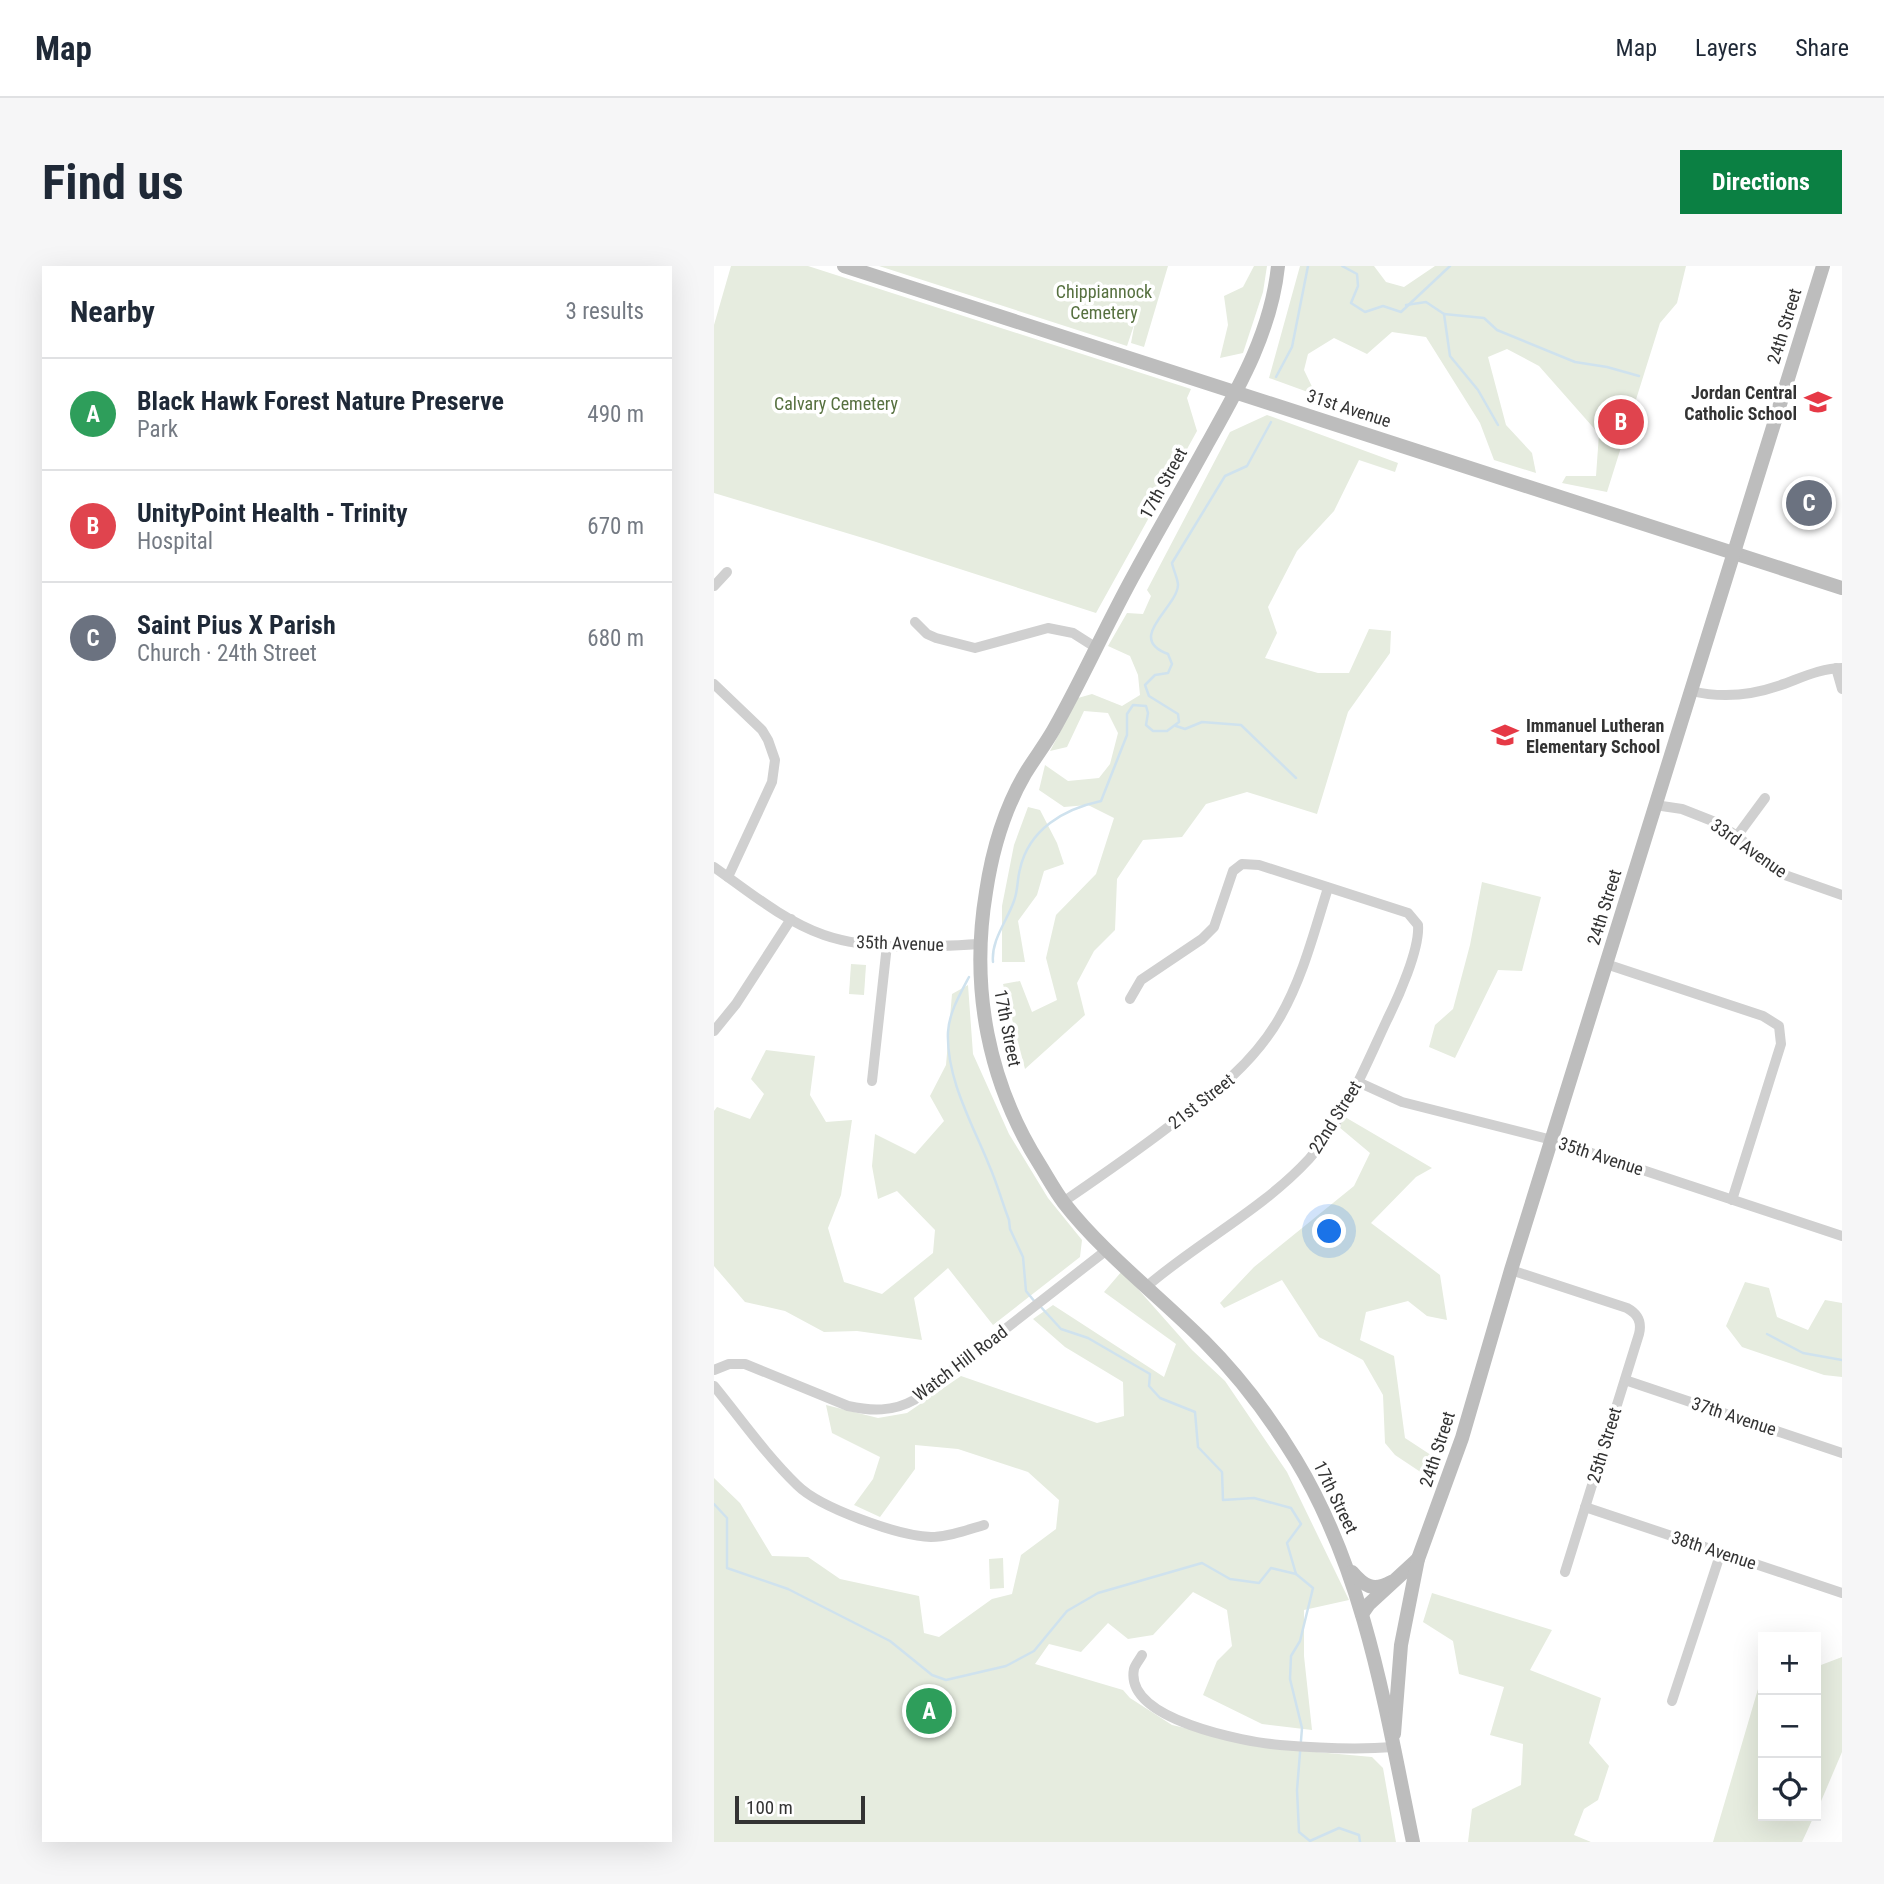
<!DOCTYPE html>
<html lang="en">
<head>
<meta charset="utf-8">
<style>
	body { margin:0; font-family:"Roboto Condensed",sans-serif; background:#f6f6f7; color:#1f2937 }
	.controls { position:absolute; right:21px; bottom:21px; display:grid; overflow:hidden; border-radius:0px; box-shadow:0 7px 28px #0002 }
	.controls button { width:63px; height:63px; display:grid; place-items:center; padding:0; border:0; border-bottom:2px solid #e0e1e3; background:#fff; color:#1f2937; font:35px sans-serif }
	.scale { position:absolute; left:21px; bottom:18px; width:130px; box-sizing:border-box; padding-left:7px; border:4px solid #333; border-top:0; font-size:19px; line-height:24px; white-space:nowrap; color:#333; -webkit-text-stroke:5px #fff; paint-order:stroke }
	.you { position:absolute; left:616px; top:966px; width:24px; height:24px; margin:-18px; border:5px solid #fff; border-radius:50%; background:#1a73e8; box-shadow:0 0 0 10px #1a73e833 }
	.badge { display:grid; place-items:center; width:46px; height:46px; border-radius:50%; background:#0b8043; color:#fff; font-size:23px; font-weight:700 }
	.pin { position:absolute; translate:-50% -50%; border:4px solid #fff; box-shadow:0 2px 7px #0006 }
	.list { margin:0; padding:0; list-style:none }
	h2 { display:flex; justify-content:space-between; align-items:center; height:91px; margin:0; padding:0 28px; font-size:30px }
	h2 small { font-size:23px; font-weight:400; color:#747a83 }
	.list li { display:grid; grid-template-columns:46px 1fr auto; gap:21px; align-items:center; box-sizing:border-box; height:112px; padding:0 28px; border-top:2px solid #e0e1e3 }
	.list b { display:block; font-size:26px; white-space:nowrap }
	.list p { margin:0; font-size:23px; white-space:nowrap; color:#747a83 }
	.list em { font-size:23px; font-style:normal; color:#747a83 }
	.icon { flex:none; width:38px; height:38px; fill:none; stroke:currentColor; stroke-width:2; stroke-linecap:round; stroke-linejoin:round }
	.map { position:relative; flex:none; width:1128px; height:1576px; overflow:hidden; border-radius:0px }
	header { display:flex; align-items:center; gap:42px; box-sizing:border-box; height:98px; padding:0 35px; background:#fff; border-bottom:2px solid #e0e1e3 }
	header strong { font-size:33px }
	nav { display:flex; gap:38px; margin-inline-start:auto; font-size:24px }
	.intro { display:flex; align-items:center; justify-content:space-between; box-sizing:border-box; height:168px; padding:0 42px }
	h1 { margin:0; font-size:49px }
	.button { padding:18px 32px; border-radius:0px; background:#0b8043; color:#fff; font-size:24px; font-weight:700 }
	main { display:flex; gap:42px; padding:0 42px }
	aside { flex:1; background:#fff; border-radius:0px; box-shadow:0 7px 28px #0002 }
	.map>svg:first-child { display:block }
</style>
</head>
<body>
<header>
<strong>Map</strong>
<nav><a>Map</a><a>Layers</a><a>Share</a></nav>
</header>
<div class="intro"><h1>Find us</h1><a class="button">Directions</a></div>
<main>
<aside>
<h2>Nearby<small>3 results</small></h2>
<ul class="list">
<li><span class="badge" style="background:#2e9e5b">A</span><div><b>Black Hawk Forest Nature Preserve</b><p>Park</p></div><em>490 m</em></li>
<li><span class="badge" style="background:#e0444e">B</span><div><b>UnityPoint Health - Trinity</b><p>Hospital</p></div><em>670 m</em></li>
<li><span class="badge" style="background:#6b7280">C</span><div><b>Saint Pius X Parish</b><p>Church · 24th Street</p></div><em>680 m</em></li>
</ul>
</aside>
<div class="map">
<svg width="1128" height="1576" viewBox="0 0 1128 1576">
	<rect width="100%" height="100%" fill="#fff"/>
	<!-- green -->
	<g fill="#e6ecdf">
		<polygon points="17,0 94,0 477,123 473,132 483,165 382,347 159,275 0,227 0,59"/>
		<polygon points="165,0 454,0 430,81 417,77 421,56 413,80"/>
		<polygon points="540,0 553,0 549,26 529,87 506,92 514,59 510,30 529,21"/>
		<polygon points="586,0 660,0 672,16 690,21 721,0 972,0 963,37 946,57 893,226 848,217 852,210 882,210 885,168 825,100 793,83 774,91 792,159 818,187 822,207 780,194 766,157 712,71 678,66 653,88 620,72 594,88 590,104 602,129 555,112"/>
		<polygon points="553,149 684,197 681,206 645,194 620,245 583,285 554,341 563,367 551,392 604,407 635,407 655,363 677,365 676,387 634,446 603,548 533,526 492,538 468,571 429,574 403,613 401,664 380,685 363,717 371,749 311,803 289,718 306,715 318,746 343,734 332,692 342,649 382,608 400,552 374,539 350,541 325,524 331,499 354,515 385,512 396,498 404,467 394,447 370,445 353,481 336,485 364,432 378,428 408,440 426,429 424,409 416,390 394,380 413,347 429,348 437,330 433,324 516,166"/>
		<polygon points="314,541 326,544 343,577 350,598 330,605 323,629 304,655 311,696 288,696 288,640 300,579"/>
		<polygon points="768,616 827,631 808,705 784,704 741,792 715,781 721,759 739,743 756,679"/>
		<polygon points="137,698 152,699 150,729 135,728"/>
		<polygon points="254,719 259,788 295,868 334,932 368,974 366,991 279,1059 234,1002 200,1032 208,1074 143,1065 110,1066 71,1045 31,1036 0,1000 0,845 3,841 36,853 50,828 37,813 52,784 101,790 96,829 112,856 138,854 127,929 114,962 130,1016 168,1028 219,987 221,964 183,925 164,933 158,900 161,868 201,888 230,855 216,830 232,799 238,728"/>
		<polygon points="631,851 718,902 702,911 657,957 726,1009 733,1054 713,1050 694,1035 652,1046 646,1074 680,1090 691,1172 720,1191 714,1211 681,1189 671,1177 669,1129 649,1094 605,1071 568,1014 510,1042 506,1037 540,1001 640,920 656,887 625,861"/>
		<polygon points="408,1005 478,1084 511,1115 573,1206 635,1334 590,1344 590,1390 598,1464 548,1458 489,1429 503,1395 518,1380 513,1344 479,1326 439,1369 414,1373 394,1357 367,1386 335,1378 321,1398 409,1424 416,1432 458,1459 558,1482 658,1491 669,1502 682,1576 0,1576 0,1212 26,1237 58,1290 94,1291 126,1313 205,1330 210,1367 225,1371 278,1333 298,1328 307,1289 342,1263 345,1234 314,1206 244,1183 201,1179 201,1203 166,1251 140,1239 159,1213 166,1191 118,1167 112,1139 164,1152 193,1147 247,1110 383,1157 410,1150 409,1116 351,1081 319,1053 339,1039 450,1111 462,1078 390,1026"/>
		<polygon points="1031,1016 1055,1022 1063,1051 1094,1064 1111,1034 1128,1037 1128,1111 1110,1109 1028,1081 1012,1060"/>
		<polygon points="289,1292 290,1322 276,1323 275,1293"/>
		<polygon points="718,1327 838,1364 816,1404 887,1432 875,1477 895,1500 884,1534 870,1543 860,1569 877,1576 754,1576 758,1543 807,1519 809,1478 776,1469 790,1421 745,1408 739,1375 709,1356"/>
		<polygon points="1128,1391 1128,1486 1102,1547 1102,1399 1107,1399"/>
		<polygon points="1049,1406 1049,1550 1100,1550 1088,1576 999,1576"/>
	</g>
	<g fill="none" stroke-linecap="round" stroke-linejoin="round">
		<!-- stream -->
		<g stroke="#cfe2ee" stroke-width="2.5">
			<polyline points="628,0 643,8 644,20 637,37 651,46 669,40 687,46 736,0"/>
			<polyline points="692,39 712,36 730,48 736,90 764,124 784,159"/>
			<polyline points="730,48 770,52 783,64 861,96 893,101 925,110"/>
			<polyline points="562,111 578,81 594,0"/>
			<polyline points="462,460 471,463 488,456 527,459 582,512"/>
			<path d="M279 696C277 674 293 655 300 635 304 625 303 614 306 603 315 563 350 543 387 535L413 469V448L419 439 432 440 434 447 432 459 439 465H453L465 456 464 448 435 430 431 419 441 409 454 407 458 398 454 388C411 372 463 342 464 319 464 313 459 303 458 297L511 210 533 200 557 156"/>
			<path d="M255 711C246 728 235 747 234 766 232 812 258 857 275 899 283 917 288 936 295 954L296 963 309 991 312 1025 321 1036"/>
			<polyline points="326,1040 347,1063 374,1072 436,1108 435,1120 446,1132 481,1146 484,1181 508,1206 509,1234 540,1232 577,1242 587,1258 573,1277 582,1308 599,1322 586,1375 577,1390 576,1413 588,1462 583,1524 585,1566 596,1575 625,1562 645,1569 646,1576"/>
			<polyline points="1053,1068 1089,1087 1128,1094"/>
			<polyline points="0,1238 13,1252 13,1302 74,1323 176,1375 218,1409 232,1414 292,1400 320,1385 353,1345 384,1327 488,1297 516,1313 545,1317 557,1302 582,1308"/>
		</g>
		<!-- street -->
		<g stroke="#d0d0d0" stroke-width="10">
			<polyline points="0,320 13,306"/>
			<polyline points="201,356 213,368 222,372 261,382 334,362 359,367 381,381"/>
			<polyline points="1122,402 1128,423"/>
			<polyline points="0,418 48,464 54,474 61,494 58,516 14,611"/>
			<path d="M977 425C1007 432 1035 430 1064 420 1085 413 1106 402 1128 402"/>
			<polyline points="941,539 968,543 1001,556 1023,570 1068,608 1128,629"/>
			<polyline points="1023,570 1051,532"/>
			<path d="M0 601C34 625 70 655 110 669 156 685 218 681 266 678"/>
			<polyline points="892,698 1049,750 1065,760 1067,778 1018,934"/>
			<path d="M416 733 427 714 488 673 500 661 519 605 528 598 545 599 694 647 704 659C706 683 684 732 673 754 651 801 630 854 595 893 548 944 484 976 432 1021"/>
			<polyline points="0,765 22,738 77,653"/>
			<polyline points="158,815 173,679"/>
			<polyline points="644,816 688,836 838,874 1128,970"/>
			<path d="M349 936C384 912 419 888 453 862 496 830 539 799 566 751 589 711 600 666 614 622"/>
			<path d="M797 1004 913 1042C924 1048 928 1056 925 1068L851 1306"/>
			<path d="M0 1104 15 1098H31L134 1140C157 1145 179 1146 200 1134L394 983"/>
			<polyline points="911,1114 1128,1187"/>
			<path d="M0 1120C27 1153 52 1189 83 1219 106 1242 185 1270 217 1271 234 1271 253 1264 270 1259"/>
			<polyline points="871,1241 1128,1327"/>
			<path d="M428 1389C426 1393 421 1399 420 1403 410 1454 532 1476 566 1479 603 1482 642 1484 679 1481"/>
			<polyline points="958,1435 1007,1286"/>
		</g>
		<!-- secondary -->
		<g stroke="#bdbdbd" stroke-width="14">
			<polyline points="130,0 1128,322"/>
			<path d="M564 0C557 67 524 123 492 180 469 222 445 263 422 305 393 357 369 412 340 463 331 479 320 493 311 508 290 544 278 586 272 626 256 722 274 817 326 899 334 912 341 925 350 937 388 986 445 1030 490 1075 525 1110 556 1151 582 1194 652 1310 672 1446 699 1576"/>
			<path d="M638 1306C650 1320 659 1326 677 1316"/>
			<polyline points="648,1348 655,1338 704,1293"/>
			<polyline points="680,1468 687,1379 704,1293 748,1172 797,1004 1109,0"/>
		</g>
	</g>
	<!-- icons -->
	<defs>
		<symbol id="school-bare" viewBox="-9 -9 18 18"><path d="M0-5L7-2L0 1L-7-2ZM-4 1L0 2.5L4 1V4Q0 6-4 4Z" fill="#e63946" stroke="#fff" stroke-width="2.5" paint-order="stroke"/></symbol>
	</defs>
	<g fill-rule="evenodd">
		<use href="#school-bare" x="1085" y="117" width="38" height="38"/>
		<use href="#school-bare" x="772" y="450" width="38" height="38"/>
	</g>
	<g text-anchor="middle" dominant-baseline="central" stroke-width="7" stroke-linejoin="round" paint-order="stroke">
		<!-- park labels -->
		<g font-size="18" fill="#56703f" stroke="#fff">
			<text x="390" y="25">Chippiannock<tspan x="390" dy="21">Cemetery</tspan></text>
			<text x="122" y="137">Calvary Cemetery</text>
		</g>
		<!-- street labels -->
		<g font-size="18" fill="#333" stroke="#fff">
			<text transform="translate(1070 60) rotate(-73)">24th Street</text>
			<text transform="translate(635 142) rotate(18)">31st Avenue</text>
			<text transform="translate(449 217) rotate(-61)">17th Street</text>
			<text transform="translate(1035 582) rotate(35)">33rd Avenue</text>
			<text transform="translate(890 641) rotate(-73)">24th Street</text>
			<text transform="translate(186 677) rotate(2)">35th Avenue</text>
			<text transform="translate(294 762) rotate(79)">17th Street</text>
			<text transform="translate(487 835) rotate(-38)">21st Street</text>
			<text transform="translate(621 851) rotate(-58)">22nd Street</text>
			<text transform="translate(887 890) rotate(18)">35th Avenue</text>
			<text transform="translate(246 1097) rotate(-37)">Watch Hill Road</text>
			<text transform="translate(1020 1150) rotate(18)">37th Avenue</text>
			<text transform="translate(890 1179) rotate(-73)">25th Street</text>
			<text transform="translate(723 1183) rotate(-72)">24th Street</text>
			<text transform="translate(622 1231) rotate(64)">17th Street</text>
			<text transform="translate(1000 1284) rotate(18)">38th Avenue</text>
		</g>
		<!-- poi labels -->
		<g font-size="18" font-weight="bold" fill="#333" stroke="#fff" text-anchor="end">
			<text x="1083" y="126">Jordan Central<tspan x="1083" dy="21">Catholic School</tspan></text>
			<text x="812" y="459" text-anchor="start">Immanuel Lutheran<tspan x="812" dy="21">Elementary School</tspan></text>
		</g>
	</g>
</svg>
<div class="controls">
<button>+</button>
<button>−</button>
<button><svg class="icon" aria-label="locate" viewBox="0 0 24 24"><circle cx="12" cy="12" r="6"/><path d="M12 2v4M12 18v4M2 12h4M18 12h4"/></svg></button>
</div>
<div class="scale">100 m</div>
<div class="you"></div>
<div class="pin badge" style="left:215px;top:1445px;background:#2e9e5b">A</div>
<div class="pin badge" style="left:907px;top:156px;background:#e0444e">B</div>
<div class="pin badge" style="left:1095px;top:237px;background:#6b7280">C</div>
</div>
</main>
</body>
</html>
